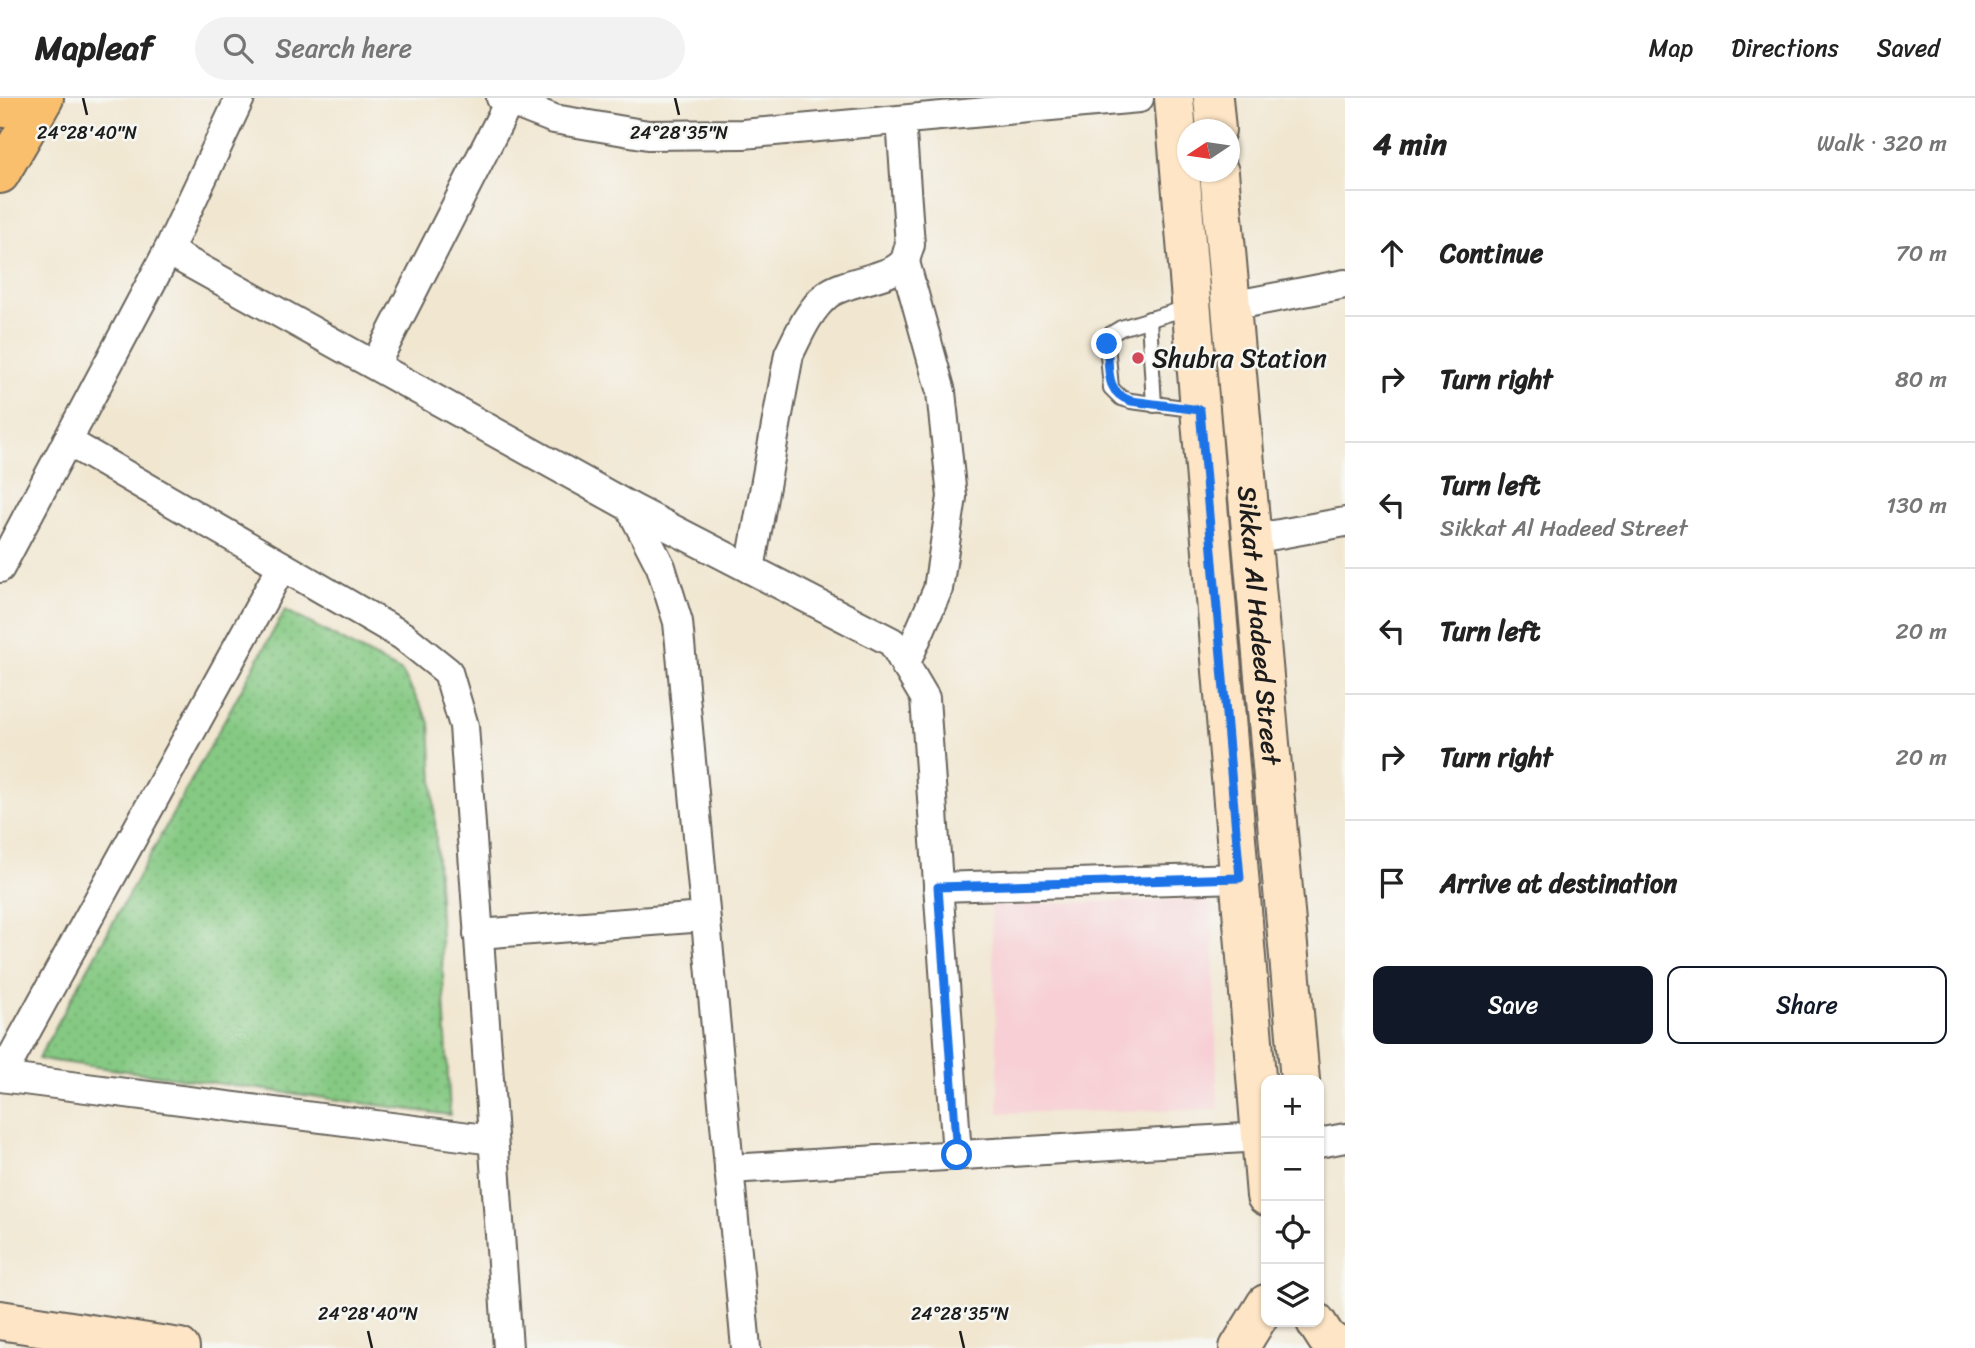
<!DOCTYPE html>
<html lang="en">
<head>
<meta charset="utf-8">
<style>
	body { margin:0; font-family:Sriracha,sans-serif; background:#f2f2f2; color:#222 }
	.controls { position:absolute; right:21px; bottom:21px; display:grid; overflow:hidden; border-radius:14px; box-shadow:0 2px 5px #0004 }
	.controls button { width:63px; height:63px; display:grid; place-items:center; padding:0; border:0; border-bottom:2px solid #e0e0e0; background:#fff; color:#222; font:35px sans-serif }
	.compass { position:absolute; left:1177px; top:21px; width:63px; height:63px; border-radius:50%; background:#fff; box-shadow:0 2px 5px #0004; rotate:257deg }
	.stop { position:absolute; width:21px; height:21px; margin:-16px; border:5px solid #1a73e8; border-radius:50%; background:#fff }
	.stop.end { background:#1a73e8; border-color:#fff; box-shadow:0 2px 7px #0008 }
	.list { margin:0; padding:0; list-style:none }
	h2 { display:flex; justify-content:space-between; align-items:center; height:91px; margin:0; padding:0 28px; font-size:30px }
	h2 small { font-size:23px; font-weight:400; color:#767676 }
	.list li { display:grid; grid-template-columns:46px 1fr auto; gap:21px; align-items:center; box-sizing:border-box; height:126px; padding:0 28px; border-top:2px solid #e0e0e0 }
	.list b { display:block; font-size:26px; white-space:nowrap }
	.list p { margin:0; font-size:23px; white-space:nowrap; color:#767676 }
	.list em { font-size:23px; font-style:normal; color:#767676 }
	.actions { display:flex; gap:14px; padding:21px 28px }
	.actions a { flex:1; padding:16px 0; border:2px solid #111827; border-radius:14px; text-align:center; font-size:24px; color:#111827 }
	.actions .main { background:#111827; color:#fff }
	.icon { flex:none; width:38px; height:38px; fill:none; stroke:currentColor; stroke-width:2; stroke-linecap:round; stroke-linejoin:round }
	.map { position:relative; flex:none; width:1345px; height:1250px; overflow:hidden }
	header { display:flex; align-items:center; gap:42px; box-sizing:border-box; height:98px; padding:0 35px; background:#fff; border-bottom:2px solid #e0e0e0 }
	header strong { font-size:33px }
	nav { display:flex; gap:38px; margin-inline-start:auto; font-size:24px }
	.search { width:490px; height:63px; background:#f2f2f2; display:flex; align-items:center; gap:18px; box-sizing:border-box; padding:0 24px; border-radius:38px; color:#767676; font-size:26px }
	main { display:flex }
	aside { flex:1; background:#fff }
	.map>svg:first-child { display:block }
</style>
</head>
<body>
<header>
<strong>Mapleaf</strong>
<div class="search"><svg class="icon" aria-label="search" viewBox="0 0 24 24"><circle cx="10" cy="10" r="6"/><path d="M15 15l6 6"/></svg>Search here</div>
<nav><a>Map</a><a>Directions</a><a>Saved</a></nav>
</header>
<main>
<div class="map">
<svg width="1345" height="1250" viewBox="0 0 1345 1250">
	<defs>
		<pattern id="park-dots" width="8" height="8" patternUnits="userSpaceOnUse" patternTransform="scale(1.75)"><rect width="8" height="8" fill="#85c983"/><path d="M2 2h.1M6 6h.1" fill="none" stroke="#72ac71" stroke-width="1.8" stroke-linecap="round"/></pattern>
	</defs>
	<rect width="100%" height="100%" fill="#f6f6f2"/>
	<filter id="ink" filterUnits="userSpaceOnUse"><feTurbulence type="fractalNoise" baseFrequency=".0143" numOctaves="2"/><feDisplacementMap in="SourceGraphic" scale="14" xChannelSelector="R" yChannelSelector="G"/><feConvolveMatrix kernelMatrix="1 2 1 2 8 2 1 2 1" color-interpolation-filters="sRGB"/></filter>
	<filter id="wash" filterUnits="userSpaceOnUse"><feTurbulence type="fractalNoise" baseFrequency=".00686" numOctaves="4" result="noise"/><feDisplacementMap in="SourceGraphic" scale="28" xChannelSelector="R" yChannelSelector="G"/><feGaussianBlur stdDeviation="1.57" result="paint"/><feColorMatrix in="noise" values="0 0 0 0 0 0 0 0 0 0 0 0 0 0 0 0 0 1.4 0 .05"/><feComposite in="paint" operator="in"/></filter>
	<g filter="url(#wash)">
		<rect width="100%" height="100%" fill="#f1e7d1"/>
		<!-- built -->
		<polygon fill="#f7cfd4" points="1212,801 1218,1011 999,1015 991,807"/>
		<!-- park -->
		<polygon fill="url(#park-dots)" stroke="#507250" stroke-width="2" points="285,512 402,574 430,625 450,1017 38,961"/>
	</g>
	<g filter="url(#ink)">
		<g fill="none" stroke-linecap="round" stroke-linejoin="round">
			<defs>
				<g id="service">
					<polyline points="1190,209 1121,230 1111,236 1107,246 1111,290 1121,300 1131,303 1199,312"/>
					<polyline points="1149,221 1154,307"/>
				</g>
				<g id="minor">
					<polyline points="501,0 554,21 648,37 743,36 1139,0"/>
					<polyline points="168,153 630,409 661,469 678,524 746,1250"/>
					<polyline points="905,164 941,294 952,399 938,491 905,567"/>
					<polyline points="1231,208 1345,186"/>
					<polyline points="375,267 509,4"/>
					<polyline points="67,343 403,538 448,574 464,628 508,1250"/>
					<polyline points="630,409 892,544 925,600 957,1057"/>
					<polyline points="1252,441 1345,424"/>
					<polyline points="0,470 168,153 240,0"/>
					<path d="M750 471 789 256C799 236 809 212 827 197 845 182 895 181 905 162 907 158 908 151 910 147L901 22"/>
					<polyline points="938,789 1240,780"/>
					<polyline points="478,836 705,819"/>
					<polyline points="0,979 493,1042"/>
					<polyline points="1,979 282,468"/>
					<polyline points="1319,1045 1345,1040"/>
					<polyline points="729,1071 1261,1039"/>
				</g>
				<g id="secondary">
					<polyline points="1174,0 1266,1098"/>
					<polyline points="1213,0 1216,32"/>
					<path id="s1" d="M1219 74 1300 982"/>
					<polyline points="0,1222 180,1250"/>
					<polyline points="1316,1224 1327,1241 1341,1250"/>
					<polyline points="1239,1250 1266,1206"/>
				</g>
				<polyline id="primary" points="0,76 44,0"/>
				<polyline id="trunk" points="0,10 7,0"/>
			</defs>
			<!-- service casing -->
			<use href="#service" stroke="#67635b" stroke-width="18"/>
			<!-- minor casing -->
			<use href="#minor" stroke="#67635b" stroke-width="32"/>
			<!-- secondary casing -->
			<use href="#secondary" stroke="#67635b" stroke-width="42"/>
			<!-- primary casing -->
			<use href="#primary" stroke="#67635b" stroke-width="42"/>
			<!-- trunk casing -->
			<use href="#trunk" stroke="#67635b" stroke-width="42"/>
			<!-- service -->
			<use href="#service" stroke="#fff" stroke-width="14"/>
			<!-- minor -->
			<use href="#minor" stroke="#fff" stroke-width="28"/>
			<!-- secondary -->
			<use href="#secondary" stroke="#fde5c5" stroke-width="38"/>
			<!-- primary -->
			<use href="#primary" stroke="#f9bf6d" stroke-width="38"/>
			<!-- trunk -->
			<use href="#trunk" stroke="#f9bf6d" stroke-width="38"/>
		</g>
	</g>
	<g fill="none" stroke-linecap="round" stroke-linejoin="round" filter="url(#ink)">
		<!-- route -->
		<path stroke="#1a73e8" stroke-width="9" d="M957 1057 938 789 1240 780 1200 312 1131 303C1104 294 1110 271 1107 246"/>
	</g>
	<!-- ticks -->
	<path fill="none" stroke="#1c1c1c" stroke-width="2.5" d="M83 0 87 17M675 0 679 17M368 1233 372 1250M960 1233 964 1250"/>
	<!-- markers -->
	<circle fill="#d1495b" stroke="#f6f6f2" stroke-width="2.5" cx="1138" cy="260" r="7"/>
	<g text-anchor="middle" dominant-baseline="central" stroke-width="5" stroke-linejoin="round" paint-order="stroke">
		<!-- poi labels -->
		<g font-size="26" fill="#1c1c1c" stroke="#f6f6f2" text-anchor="start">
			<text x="1152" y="260">Shubra Station</text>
		</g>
		<!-- street labels -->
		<g font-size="26" fill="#1c1c1c" stroke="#f6f6f2">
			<text stroke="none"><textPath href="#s1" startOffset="455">Sikkat Al Hadeed Street</textPath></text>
		</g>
	</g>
	<g font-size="18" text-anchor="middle" fill="#1c1c1c" stroke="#f6f6f2" stroke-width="5" stroke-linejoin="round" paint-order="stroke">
		<text x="87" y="41">24°28'40"N</text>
		<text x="679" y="41">24°28'35"N</text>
		<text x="368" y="1222">24°28'40"N</text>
		<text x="960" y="1222">24°28'35"N</text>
	</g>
</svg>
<div class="controls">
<button>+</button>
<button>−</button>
<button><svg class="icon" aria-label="locate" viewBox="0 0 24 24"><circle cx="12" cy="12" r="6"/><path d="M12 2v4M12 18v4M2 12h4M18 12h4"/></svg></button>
<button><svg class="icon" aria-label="layers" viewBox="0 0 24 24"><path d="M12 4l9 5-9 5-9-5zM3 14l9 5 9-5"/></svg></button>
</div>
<svg class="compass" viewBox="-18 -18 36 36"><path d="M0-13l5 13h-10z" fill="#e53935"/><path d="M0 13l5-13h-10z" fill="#767676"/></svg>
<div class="stop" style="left:957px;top:1057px"></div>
<div class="stop end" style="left:1107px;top:246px"></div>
</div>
<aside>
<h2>4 min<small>Walk · 320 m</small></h2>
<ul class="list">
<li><svg class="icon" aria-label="ahead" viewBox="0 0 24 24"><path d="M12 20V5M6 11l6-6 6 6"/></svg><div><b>Continue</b></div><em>70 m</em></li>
<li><svg class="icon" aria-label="right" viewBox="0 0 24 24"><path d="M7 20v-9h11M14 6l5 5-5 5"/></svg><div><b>Turn right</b></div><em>80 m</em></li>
<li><svg class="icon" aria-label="left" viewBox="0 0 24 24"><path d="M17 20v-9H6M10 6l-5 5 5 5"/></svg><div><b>Turn left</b><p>Sikkat Al Hadeed Street</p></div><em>130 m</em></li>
<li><svg class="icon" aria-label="left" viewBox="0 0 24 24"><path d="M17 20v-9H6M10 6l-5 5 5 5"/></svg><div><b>Turn left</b></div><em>20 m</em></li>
<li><svg class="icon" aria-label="right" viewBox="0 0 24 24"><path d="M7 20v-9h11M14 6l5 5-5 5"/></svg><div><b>Turn right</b></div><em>20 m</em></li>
<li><svg class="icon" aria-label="arrive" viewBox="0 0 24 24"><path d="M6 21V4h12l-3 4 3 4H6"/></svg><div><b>Arrive at destination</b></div></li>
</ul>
<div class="actions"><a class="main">Save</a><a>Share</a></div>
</aside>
</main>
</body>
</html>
